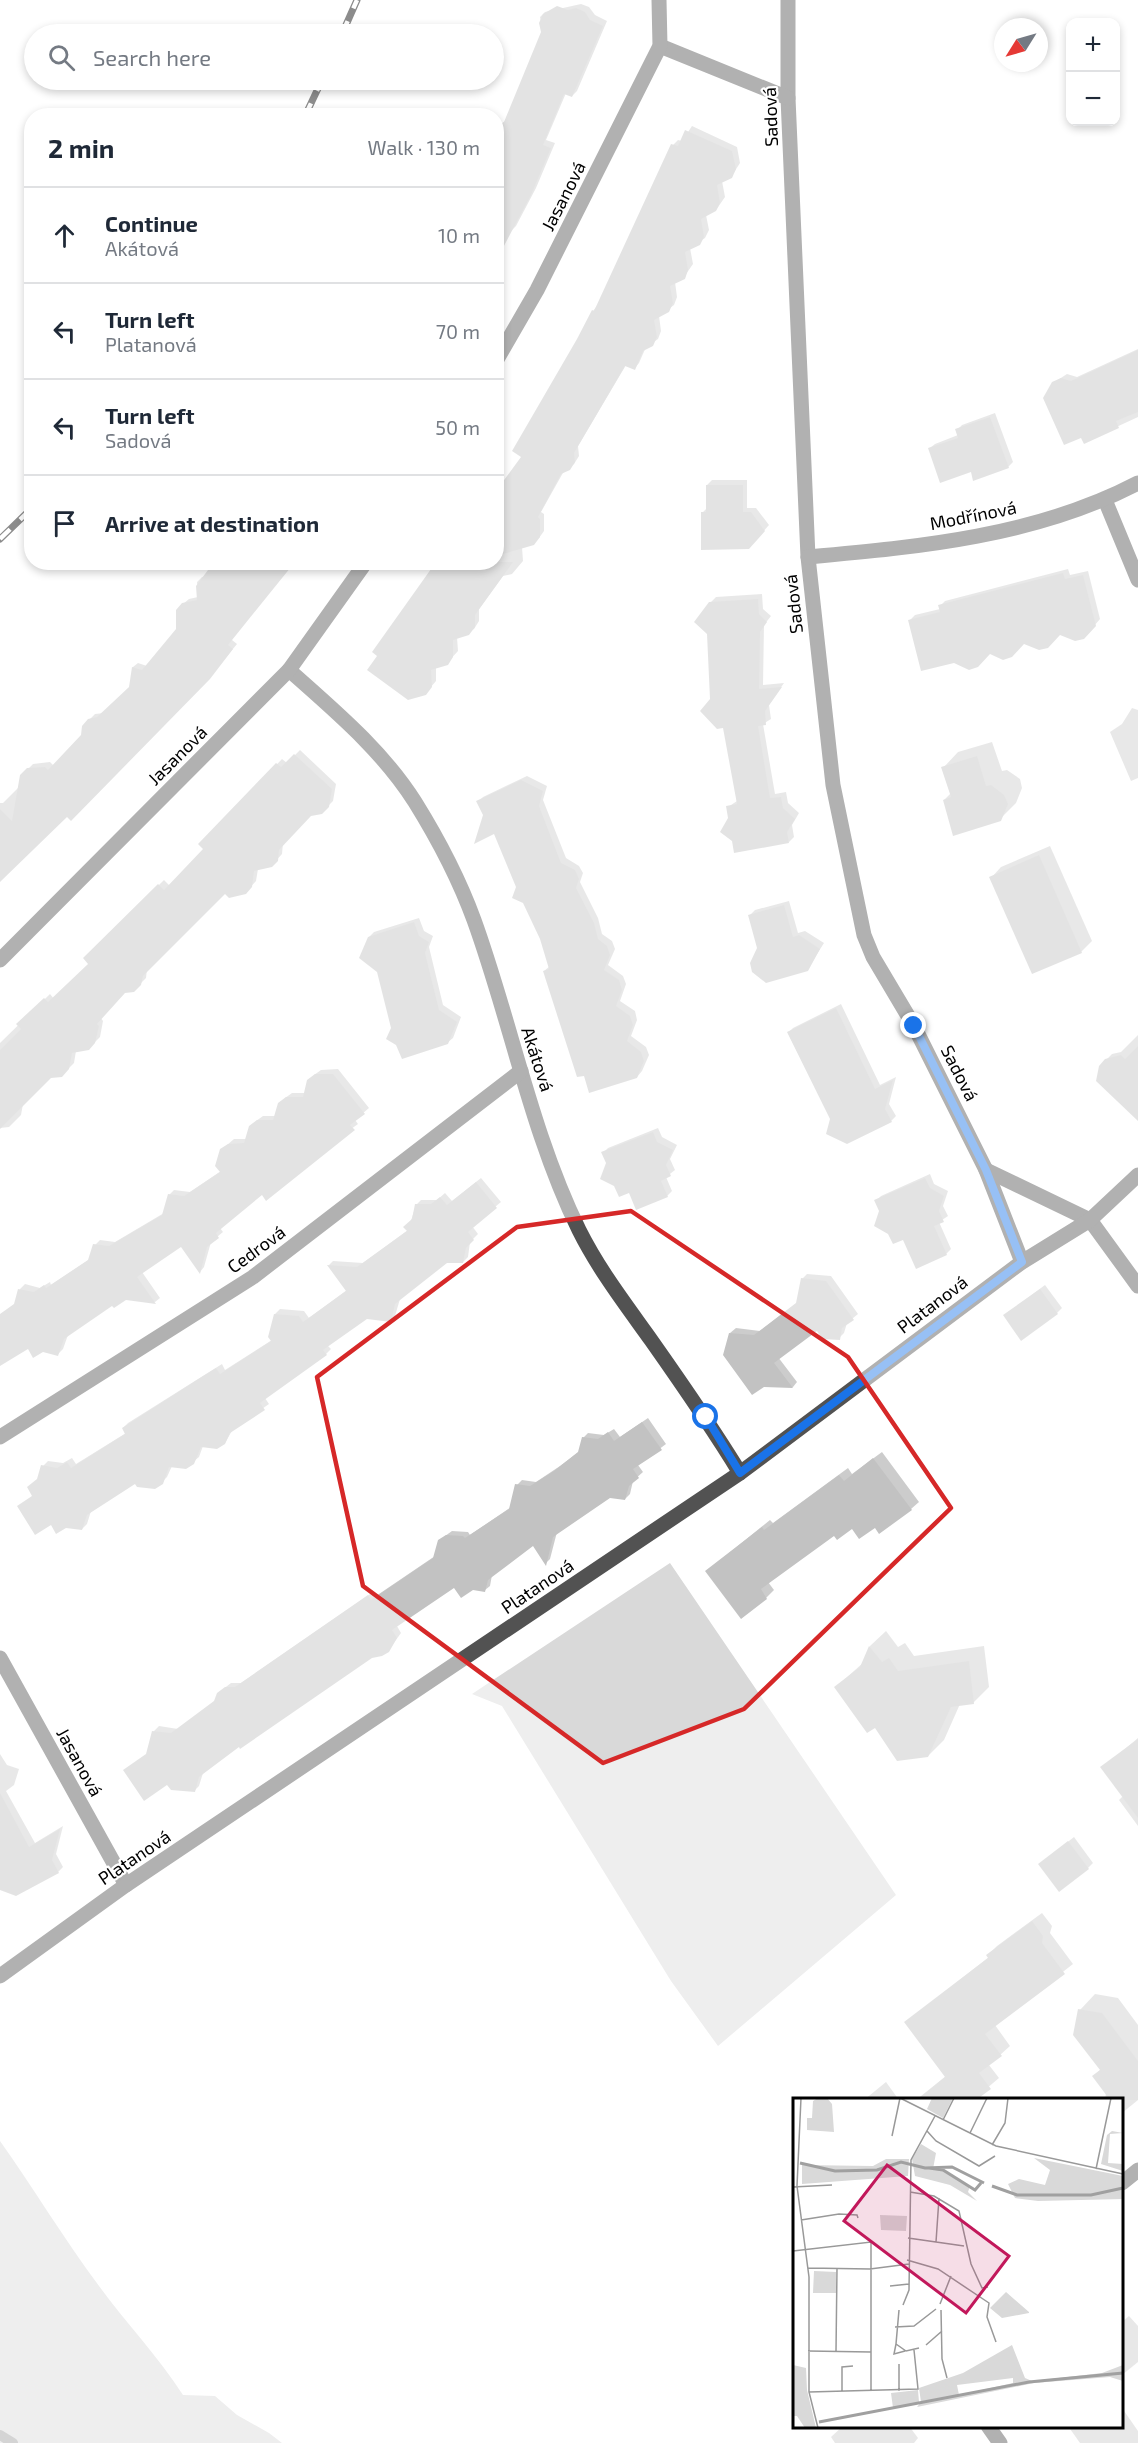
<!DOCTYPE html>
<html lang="en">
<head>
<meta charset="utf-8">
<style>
	body { margin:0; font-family:"Exo 2",sans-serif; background:#f2f2f3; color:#1f2937 }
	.controls { position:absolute; right:18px; top:18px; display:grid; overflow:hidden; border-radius:12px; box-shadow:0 3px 9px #0003 }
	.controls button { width:54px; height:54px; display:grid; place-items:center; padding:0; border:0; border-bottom:2px solid #e0e1e3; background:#fff; color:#1f2937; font:30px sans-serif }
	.compass { position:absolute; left:994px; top:18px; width:54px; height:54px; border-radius:50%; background:#fff; box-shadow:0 3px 9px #0003; rotate:233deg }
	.stop { position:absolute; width:18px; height:18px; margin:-14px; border:4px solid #1a73e8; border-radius:50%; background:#fff }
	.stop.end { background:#1a73e8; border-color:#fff; box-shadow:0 2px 6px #0008 }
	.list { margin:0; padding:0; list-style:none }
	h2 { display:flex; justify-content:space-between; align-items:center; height:78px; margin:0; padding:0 24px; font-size:26px }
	h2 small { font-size:20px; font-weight:400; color:#747a83 }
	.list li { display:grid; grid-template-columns:39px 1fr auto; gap:18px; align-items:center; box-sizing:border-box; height:96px; padding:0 24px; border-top:2px solid #e0e1e3 }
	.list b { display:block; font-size:22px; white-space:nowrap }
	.list p { margin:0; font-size:20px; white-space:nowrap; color:#747a83 }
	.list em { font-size:20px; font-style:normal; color:#747a83 }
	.icon { flex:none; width:33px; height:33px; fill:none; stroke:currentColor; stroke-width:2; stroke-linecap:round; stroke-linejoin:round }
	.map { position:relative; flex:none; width:1138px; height:2443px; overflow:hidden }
	.search { position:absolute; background:#fff; box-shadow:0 3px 9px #0003; left:24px; top:24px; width:480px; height:66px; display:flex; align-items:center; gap:15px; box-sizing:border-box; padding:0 21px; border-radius:33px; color:#747a83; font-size:22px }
	.panel { position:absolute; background:#fff; box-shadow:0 3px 9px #0003; left:24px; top:108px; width:480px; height:462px; border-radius:24px }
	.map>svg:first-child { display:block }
</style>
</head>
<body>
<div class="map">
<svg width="1138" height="2443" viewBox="0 0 1138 2443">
	<rect width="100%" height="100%" fill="#fff"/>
	<!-- green -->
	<g fill="#d9d9d9">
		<polygon points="670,1563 896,1895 718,2046 671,1981 502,1706 472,1694"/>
		<path d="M0 2141C34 2189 64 2239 99 2286 126 2323 158 2356 183 2395L215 2396 237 2415 269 2433 282 2443H0Z"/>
	</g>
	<!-- shadow -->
	<g fill="#0003">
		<polygon points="581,4 589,7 595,15 607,21 577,91 572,96 566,93 546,140 555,143 536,188 516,226 511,231 496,128 505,121 543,32 540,17 545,12"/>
		<polygon points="692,126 737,147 740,163 731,177 722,181 725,197 716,210 706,215 709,230 705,238 690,248 693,264 684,277 675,282 677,297 674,305 659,316 661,331 658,339 646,347 639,363 635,368 626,365 578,446 579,456 574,464 564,471 541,512 544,514 544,531 539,538 522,547 523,561 512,574 503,576 479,609 479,621 474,629 457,637 458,651 447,663 436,667 436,681 430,688 408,699 496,562 496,493 523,456 593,311 597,306 673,145 678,140 682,141"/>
		<polygon points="1138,349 1138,417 1084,442 1053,383 1067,374 1077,377"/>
		<polygon points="995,413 1013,462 1008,467 972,470 930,448 935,444 958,435 957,430 962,425"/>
		<polygon points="712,480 747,480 747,508 756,508 769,525 754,542 702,513 707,508 707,485"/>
		<polygon points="1068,569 1070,575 1088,571 1100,619 1089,632 1060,633 1024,642 910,620 915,615 940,609 940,606 945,601"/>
		<polygon points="214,575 232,640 237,644 214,672 0,880 0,803 3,803 19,787 21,776 33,764 50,762 54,766 82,735 89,720 95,714 104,713 130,688 133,667 138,663 147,666 177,629 183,604 189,599 198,597 197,582 202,577"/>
		<polygon points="762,594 763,609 771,616 764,625 763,685 784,683 769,705 771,719 763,724 775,794 786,792 788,803 799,813 792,825 794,837 789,842 730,818 728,807 737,801 724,727 711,700 710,603 716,597"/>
		<polygon points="1132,708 1138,710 1138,778 1131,781 1110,732 1122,724"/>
		<polygon points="992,742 1002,771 1007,770 1020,779 1022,788 1016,803 1000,819 944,800 951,793 943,768 958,752"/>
		<polygon points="300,750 336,784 333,801 321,813 311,815 283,843 282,854 271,866 258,869 256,881 245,893 225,892 147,969 146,978 139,985 125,991 101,1018 103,1021 100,1037 88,1049 76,1051 74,1063 67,1070 51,1076 23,1104 21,1115 9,1127 0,1128 0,1043 50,994 54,999 90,963 85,958 164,880 170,886 205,849 200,844 282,759 287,763"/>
		<polygon points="527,776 547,786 543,800 566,858 579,866 583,873 580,882 598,918 602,934 612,941 615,949 608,965 623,976 626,984 620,1001 635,1011 637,1020 631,1036 646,1047 649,1055 642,1071 637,1077 544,971 550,966 542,939 495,832 478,802 483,797"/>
		<polygon points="1050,846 1092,941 1081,952 991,878 1001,867"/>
		<polygon points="789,901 798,933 805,931 824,943 807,970 759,948 750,915 755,910"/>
		<polygon points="419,918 424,931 433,936 429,947 443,1005 461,1017 453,1038 447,1043 393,1028 369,937 374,932"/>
		<polygon points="841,1004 880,1085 896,1077 889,1104 896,1116 891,1121 831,1119 788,1033 793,1028"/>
		<polygon points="1138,1035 1138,1096 1100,1066 1112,1054 1121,1052"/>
		<polygon points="338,1069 369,1108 355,1120 358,1124 263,1193 220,1228 223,1232 211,1242 204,1267 200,1272 182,1245 142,1272 160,1298 155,1302 125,1299 112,1304 68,1335 63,1349 58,1354 28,1347 0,1362 0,1325 6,1311 16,1303 20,1289 25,1284 40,1288 50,1282 51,1285 90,1259 95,1245 100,1240 115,1242 164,1213 169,1195 174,1190 190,1192 221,1171 227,1145 234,1139 247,1139 256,1121 263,1116 276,1116 285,1098 292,1093 305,1093 314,1075 321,1070"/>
		<polygon points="658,1128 662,1137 677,1145 670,1159 675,1170 666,1177 672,1191 667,1196 630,1191 608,1163 603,1153 608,1148"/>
		<polygon points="930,1174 934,1184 948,1191 943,1206 948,1216 939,1222 951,1249 946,1254 904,1238 876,1201 881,1196"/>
		<polygon points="481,1178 501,1202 472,1226 478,1234 470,1242 468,1257 463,1262 447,1261 400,1299 395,1316 390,1321 366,1317 327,1345 331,1349 326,1354 265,1398 269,1404 233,1429 225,1443 203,1446 199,1457 193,1462 172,1466 167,1477 162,1482 135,1482 91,1511 87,1524 82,1529 51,1523 19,1506 34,1495 43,1466 48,1461 63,1463 72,1458 76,1464 126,1433 123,1428 128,1423 206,1374 222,1364 225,1370 272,1340 275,1314 280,1309 304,1311 309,1318 347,1290 329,1265 333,1261 363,1263 408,1230 416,1205 421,1200 437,1200 445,1193 452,1201"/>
		<polygon points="807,1274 831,1276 858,1314 847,1323 844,1333 839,1338 817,1329 778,1357 797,1382 793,1387 764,1385 730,1333 736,1328 760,1331 798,1302 802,1279"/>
		<polygon points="1045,1285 1062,1308 1057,1313 1010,1311"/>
		<polygon points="648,1418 666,1444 638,1465 643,1472 633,1481 630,1494 625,1499 609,1496 557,1532 550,1559 546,1563 534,1544 492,1575 490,1586 485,1590 454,1586 397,1626 401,1633 388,1651 371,1657 239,1745 203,1773 199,1786 194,1791 148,1753 154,1731 159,1726 178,1729 216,1700 218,1693 231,1683 241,1683 373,1592 376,1596 435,1556 445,1536 452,1531 468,1532 470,1535 511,1507 517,1485 522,1480 536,1482 560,1466 580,1451 583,1438 588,1433 604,1435 614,1429 620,1437"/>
		<polygon points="882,1452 919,1502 911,1509 875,1526 852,1527 834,1533 768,1582 774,1590 766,1598 707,1571 770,1520 773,1523 848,1468 852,1474"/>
		<polygon points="886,1631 898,1647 905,1643 914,1656 984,1646 989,1687 973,1703 960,1704 944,1740 928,1756 875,1726 836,1687 864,1662 870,1646"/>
		<polygon points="1138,1738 1138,1826 1119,1800 1123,1796 1102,1768"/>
		<polygon points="0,1754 7,1765 19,1769 14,1785 6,1791 35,1843 63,1826 56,1854 63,1867 58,1872 0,1889"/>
		<polygon points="1074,1837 1093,1863 1088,1868 1045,1860"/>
		<polygon points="1042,1913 1052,1926 1050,1933 1073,1964 995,2025 1010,2046 989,2065 999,2078 973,2100 916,2100 946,2076 906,2022 989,1957 988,1955 997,1946"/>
		<polygon points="1095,1994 1118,1998 1138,2025 1138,2100 1122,2113 1122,2100 1105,2100 1106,2093 1094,2076 1101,2069 1080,2010"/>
		<polygon points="886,2082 899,2100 864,2100"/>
		<polygon points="1129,2316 1138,2326 1138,2362 1122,2375 1122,2322"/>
		<polygon points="1122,2408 1138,2431 1138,2443 1080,2443 1068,2426 1122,2426"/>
		<polygon points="843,2426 909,2426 918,2438 914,2443 835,2443 831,2437"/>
	</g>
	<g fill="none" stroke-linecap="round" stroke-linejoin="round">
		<!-- stream -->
		<polyline stroke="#a0a0a0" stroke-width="10" points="0,2435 13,2443"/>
	</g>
	<!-- building -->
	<g fill="#c2c2c2">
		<polygon points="557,6 568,10 576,8 585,12 590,20 603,26 572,97 564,94 543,145 551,148 531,195 496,261 496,127 504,122 541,32 539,23 543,14"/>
		<polygon points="685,130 732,151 736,169 732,178 717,185 720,203 716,211 701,219 704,237 700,245 685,252 688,270 685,279 670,286 673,303 669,312 654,320 657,337 653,346 643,351 635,370 625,366 574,453 575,462 570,470 561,474 538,517 540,519 540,537 534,545 496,556 496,491 521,457 512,451 577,339 592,310 594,311 671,144 678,146"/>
		<polygon points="1138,350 1138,412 1116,421 1119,428 1084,444 1081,438 1064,445 1043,398 1052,382 1061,378 1071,381"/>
		<polygon points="990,417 1009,468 973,481 971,472 940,483 928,448 958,438 955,429"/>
		<polygon points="706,485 743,485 743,512 751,512 765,531 749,549 701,550 701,512 706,512"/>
		<polygon points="214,562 295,562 228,645 233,649 210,679 71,821 67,817 0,882 0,809 12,821 20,775 27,768 45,767 48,770 81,735 82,726 88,719 97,717 129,687 132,667 142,670 176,629 176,610 182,603 197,600 196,586"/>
		<polygon points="436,562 513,562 475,615 475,627 469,635 453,640 453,657 448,665 431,670 432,687 426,695 408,700 367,670 377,656 372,652"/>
		<polygon points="1063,573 1065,579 1083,575 1096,626 1084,639 1075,641 1060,635 1048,648 1039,650 1024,644 1012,657 1003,660 990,654 978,667 969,670 954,663 921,671 908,620 940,612 938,605"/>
		<polygon points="758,599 759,614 767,622 760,632 759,689 782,687 765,711 766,725 758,726 770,798 781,797 783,808 795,819 787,832 789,843 734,853 732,841 720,832 728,818 726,806 737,804 723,728 717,729 700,711 710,699 707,634 694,622 709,602"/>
		<polygon points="294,754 332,789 329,807 322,814 311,816 279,850 278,861 272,867 254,871 252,887 246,894 229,898 225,894 143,976 141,985 134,992 125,993 97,1024 99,1026 95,1043 89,1050 72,1053 69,1069 62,1077 51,1078 0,1129 0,1050 21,1029 16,1024 44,998 48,1002 88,964 83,958 158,884 164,890 203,849 198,844 276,763 281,767"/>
		<polygon points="977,756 986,786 991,785 1004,795 1008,804 1001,821 953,836 943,800 951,797 941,767"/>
		<polygon points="521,780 543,791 539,806 561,863 575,870 579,879 576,888 594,923 598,939 607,946 610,955 604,970 619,980 622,990 616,1006 630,1016 633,1025 627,1041 641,1052 644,1061 637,1078 589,1093 584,1076 577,1077 543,971 549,969 540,939 523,903 512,898 516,887 494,834 474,844 483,815 476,801"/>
		<polygon points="1039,855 1082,953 1032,974 989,877"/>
		<polygon points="784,905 793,937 799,935 820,949 808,971 766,983 752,972 750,963 757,948 748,915"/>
		<polygon points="414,922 419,936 429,942 425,953 439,1010 457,1022 448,1044 402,1059 396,1045 386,1039 391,1028 377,972 359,958 368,937"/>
		<polygon points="836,1008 875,1089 893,1080 885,1109 892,1122 847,1144 826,1134 830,1119 787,1032"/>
		<polygon points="1138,1046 1138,1121 1096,1081 1099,1066 1105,1059 1121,1055 1125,1059"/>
		<polygon points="315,1074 333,1074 365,1114 350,1125 355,1130 266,1201 262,1195 216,1233 219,1238 207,1247 200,1274 181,1247 137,1277 156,1304 126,1300 114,1308 112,1306 64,1339 58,1356 43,1352 33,1358 28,1349 0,1366 0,1314 14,1304 18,1289 34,1292 44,1285 46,1288 88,1260 93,1244 109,1246 162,1215 168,1194 184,1196 220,1172 215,1166 220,1149 228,1144 244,1143 249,1126 257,1120 273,1120 278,1103 286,1097 303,1097 307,1080"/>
		<polygon points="653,1132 657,1142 673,1150 666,1165 671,1176 661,1181 668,1197 636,1210 629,1193 619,1197 614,1186 600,1179 606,1163 601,1152"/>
		<polygon points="925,1178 930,1188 944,1196 939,1211 944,1222 934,1226 947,1255 916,1269 903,1240 893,1244 888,1234 874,1226 879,1211 874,1200"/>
		<polygon points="476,1182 497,1208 468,1232 474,1240 466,1248 463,1263 447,1263 395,1304 391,1322 367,1319 323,1350 327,1355 260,1403 265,1410 230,1433 225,1444 217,1449 201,1447 194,1464 186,1469 169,1467 163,1484 155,1489 137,1487 135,1484 87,1515 82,1530 66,1528 56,1534 51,1525 35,1535 17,1506 32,1496 27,1487 37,1479 41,1465 57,1468 67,1462 71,1468 125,1434 122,1428 200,1378 216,1368 220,1374 271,1341 268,1337 274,1314 299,1316 303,1322 346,1291 327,1265 357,1267 407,1231 403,1227 412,1219 415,1204 431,1204 440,1197 447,1205"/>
		<polygon points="801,1278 826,1281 854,1320 842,1328 840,1340 822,1339 817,1331 774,1363 793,1388 764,1387 752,1395 723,1355 729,1333 754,1335 796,1303"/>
		<polygon points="1040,1289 1058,1314 1021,1341 1003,1315"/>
		<polygon points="642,1422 662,1450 633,1469 639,1478 629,1486 625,1500 610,1498 553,1537 546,1566 533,1546 488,1580 485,1592 473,1590 461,1598 454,1588 392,1630 397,1638 389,1652 382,1656 372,1658 240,1749 239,1747 199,1777 195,1792 171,1790 167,1785 144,1801 123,1770 146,1754 152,1731 171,1733 214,1701 217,1693 225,1687 235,1687 368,1595 371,1600 433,1558 438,1540 446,1535 463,1536 465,1538 509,1509 515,1484 530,1486 554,1471 578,1452 582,1437 598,1439 608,1432 614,1441"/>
		<polygon points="873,1458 912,1510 879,1534 875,1528 859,1539 852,1529 837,1540 834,1536 761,1589 767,1599 741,1619 705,1571 762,1527 764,1530 839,1475 844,1481"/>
		<polygon points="869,1646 882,1662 889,1658 898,1671 969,1661 974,1704 951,1707 928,1757 897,1761 875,1728 867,1733 834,1687 860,1667"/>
		<polygon points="1138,1739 1138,1818 1100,1767"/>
		<polygon points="0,1793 29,1847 60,1829 52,1860 59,1873 16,1896 0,1890"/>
		<polygon points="1068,1841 1089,1869 1059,1892 1038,1864"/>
		<polygon points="1032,1921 1043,1936 1042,1943 1065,1974 985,2034 1002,2056 979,2073 991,2089 976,2100 917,2100 945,2077 904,2022 988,1958 986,1955"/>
		<polygon points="1078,2009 1102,2013 1138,2061 1138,2100 1110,2100 1092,2076 1100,2070 1073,2035"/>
	</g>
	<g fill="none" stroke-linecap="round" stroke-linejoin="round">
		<!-- minor -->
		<g stroke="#525252" stroke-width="15">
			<polyline points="788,0 788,98 808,557 833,785 864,935 873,957 914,1026 986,1170 1022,1262"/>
			<polyline points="660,46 788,98"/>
			<polyline points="496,361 537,290 660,46 659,0"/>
			<polyline points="1105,500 1138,580"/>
			<path d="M808 557C920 547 1037 536 1138 483"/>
			<path d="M289 670C335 711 382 750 415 802 438 839 459 879 474 920 511 1022 531 1132 579 1230 599 1270 626 1305 651 1340 682 1384 712 1427 740 1473"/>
			<polyline points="0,960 289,670 366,562"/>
			<polyline points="986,1170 1090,1220 1138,1286"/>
			<polyline points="0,1437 253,1277 521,1071"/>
			<polyline points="0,1658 126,1885"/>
			<polyline points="0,1976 126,1885 740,1473 1022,1262 1090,1220 1138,1175"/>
			<polyline points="1122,2183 1138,2170"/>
			<polyline points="988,2426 1000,2443"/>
		</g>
		<defs>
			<g id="rail">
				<polyline points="342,34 357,0"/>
				<polyline points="305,116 322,80"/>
				<polyline points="0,539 32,508"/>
			</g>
		</defs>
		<!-- rail casing -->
		<use href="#rail" stroke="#000" stroke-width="7"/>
		<!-- rail -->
		<use href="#rail" stroke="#fff" stroke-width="4.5" stroke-dasharray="14" stroke-linecap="butt"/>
	</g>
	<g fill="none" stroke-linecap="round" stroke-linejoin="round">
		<!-- route -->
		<polyline stroke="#1a73e8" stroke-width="8" points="706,1417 740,1473 1022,1262 986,1170 914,1026"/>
	</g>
	<!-- marked area -->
	<path d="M0 0H1138V2443H0ZM631 1211 848 1357 951 1508 744 1709 603 1763 363 1586 317 1377 517 1227Z" fill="#fff" fill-opacity=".55" fill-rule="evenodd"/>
	<path fill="none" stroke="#d62828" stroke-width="4.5" stroke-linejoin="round" d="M631 1211 848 1357 951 1508 744 1709 603 1763 363 1586 317 1377 517 1227Z"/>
	<g text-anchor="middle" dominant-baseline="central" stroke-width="4.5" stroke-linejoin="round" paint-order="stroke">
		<!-- street labels -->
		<g font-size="18" fill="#000" stroke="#fff">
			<text transform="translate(770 117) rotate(-92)">Sadová</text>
			<text transform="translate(563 196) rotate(-63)">Jasanová</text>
			<text transform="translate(973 515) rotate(-11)">Modřínová</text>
			<text transform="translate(793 604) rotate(-96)">Sadová</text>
			<text transform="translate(177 755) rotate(-45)">Jasanová</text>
			<text transform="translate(538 1059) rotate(72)">Akátová</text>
			<text transform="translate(960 1073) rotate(63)">Sadová</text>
			<text transform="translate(256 1249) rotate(-36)">Cedrová</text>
			<text transform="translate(932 1304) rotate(-37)">Platanová</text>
			<text transform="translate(537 1586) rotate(-34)">Platanová</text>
			<text transform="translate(80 1762) rotate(61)">Jasanová</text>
			<text transform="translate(134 1857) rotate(-34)">Platanová</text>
		</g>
	</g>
	<!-- overview -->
	<g transform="translate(793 2098)">
		<rect width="330" height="330" fill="#fff"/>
		<path d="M25 0H34L39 6 41 34 14 32V20H19L20 3ZM139 0H160L150 20 134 11ZM319 33 330 35 317 36 315 65 330 66V73L308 66 314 37ZM128 46 143 55 140 71H150L177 88 175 94 184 103 157 87 122 78 119 61ZM241 60 330 78V101L245 103 222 100 215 86 226 81 252 87 257 72ZM93 61H116L115 78 9 86V67L80 68ZM87 117 114 118 113 133 88 132ZM21 173 43 174V195H20ZM213 194 236 214V215L209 220 197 210ZM219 247 232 280 239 283 309 275 330 267V283L317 279 241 285 124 309 128 304 126 290 170 275ZM220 280V285L166 297 164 287ZM0 267 13 270 14 292 23 330H12L4 318H0ZM125 292 126 304 100 310 98 295Z" fill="#d9d9d9" fill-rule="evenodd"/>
		<path fill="none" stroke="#a0a0a0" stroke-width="3" d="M7 65 42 73 84 72 108 64 132 70 159 69 191 85M136 70 150 72 182 92 188 85M199 88 224 97H298L330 90M26 324 236 284 330 275"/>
		<path fill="none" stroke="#999" stroke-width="1.5" d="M8 0 4 88 16 179V294L25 330M107 0 203 48 330 76M150 22 161 0M134 33 143 43 186 68 202 58M177 35 194 0M99 38 107 0M199 47 212 25 215 0M303 71 318 0M0 89 39 87M117 94 141 98 166 113 178 166 189 190 195 189M8 122 46 116 64 117 65 120M115 140 171 148M143 144 146 100M0 153 78 144V292M114 162 145 171 196 205 194 219 203 244M15 170 77 171 116 166M97 188 116 186M147 206 158 178M110 207 116 192 118 62 142 18M106 212 103 246 113 253 126 250M148 212 149 261 154 280M102 229 121 228 143 211M103 246 101 256 112 253M133 247 149 233M15 253 78 254M43 254 44 170M106 266V293M49 293V269L60 268M16 294 125 291 121 252"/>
		<path fill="#c2185b" fill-opacity="0.15" stroke="#c2185b" stroke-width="3" d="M94 67 216 158 173 215 51 123Z"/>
		<rect width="330" height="330" fill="none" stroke="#000" stroke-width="3"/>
	</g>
</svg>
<div class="controls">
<button>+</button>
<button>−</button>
</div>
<svg class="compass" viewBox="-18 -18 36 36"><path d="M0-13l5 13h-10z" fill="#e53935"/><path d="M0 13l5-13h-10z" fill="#747a83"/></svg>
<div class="stop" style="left:706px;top:1417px"></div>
<div class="stop end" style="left:914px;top:1026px"></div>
<div class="search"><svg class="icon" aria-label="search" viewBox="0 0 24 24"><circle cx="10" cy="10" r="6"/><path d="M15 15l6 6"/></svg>Search here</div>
<section class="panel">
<h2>2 min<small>Walk · 130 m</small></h2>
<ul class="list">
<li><svg class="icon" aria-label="ahead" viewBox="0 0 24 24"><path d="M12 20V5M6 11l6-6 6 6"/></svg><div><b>Continue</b><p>Akátová</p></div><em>10 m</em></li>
<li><svg class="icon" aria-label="left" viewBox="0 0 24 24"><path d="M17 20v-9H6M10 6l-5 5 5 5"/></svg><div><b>Turn left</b><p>Platanová</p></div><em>70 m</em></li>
<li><svg class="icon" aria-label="left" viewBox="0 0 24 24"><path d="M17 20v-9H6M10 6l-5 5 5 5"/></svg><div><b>Turn left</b><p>Sadová</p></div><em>50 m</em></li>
<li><svg class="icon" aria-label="arrive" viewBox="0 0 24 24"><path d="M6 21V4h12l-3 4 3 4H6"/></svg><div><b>Arrive at destination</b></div></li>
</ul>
</section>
</div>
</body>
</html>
